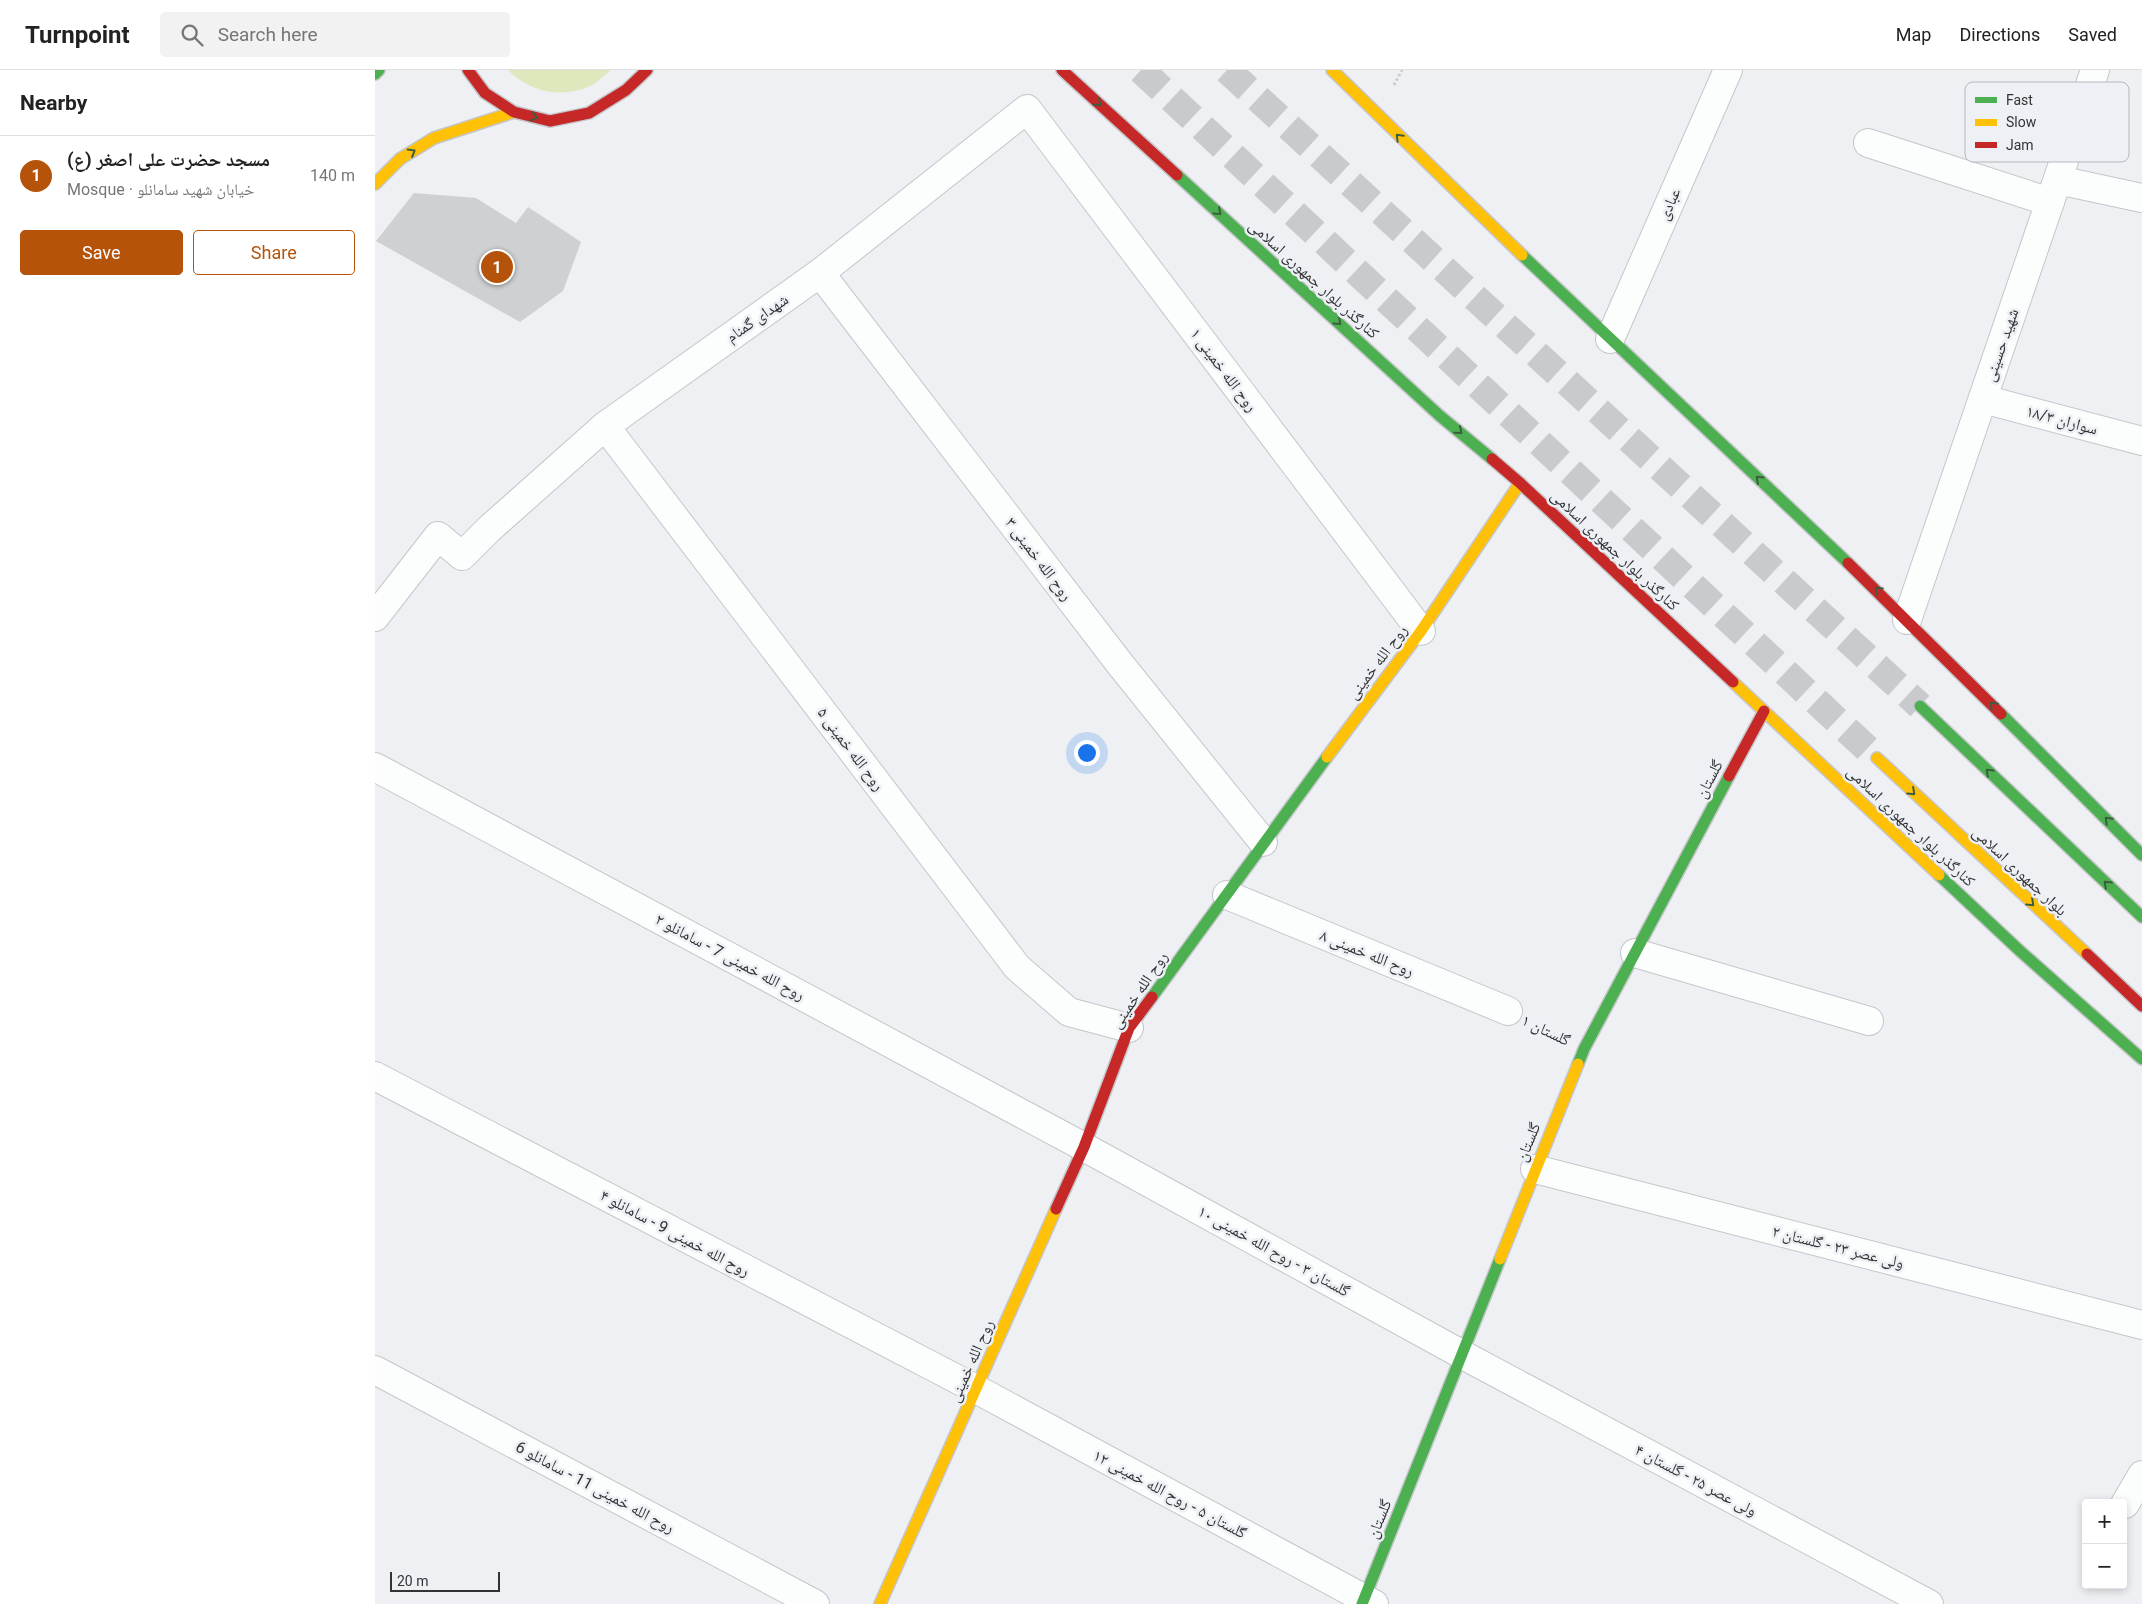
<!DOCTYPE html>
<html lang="en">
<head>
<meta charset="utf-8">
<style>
	body { margin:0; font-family:Roboto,"Noto Naskh Arabic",sans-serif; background:#f2f2f2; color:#222 }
	.controls { position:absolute; right:15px; bottom:15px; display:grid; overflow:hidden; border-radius:5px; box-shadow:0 2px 8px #0003 }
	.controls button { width:45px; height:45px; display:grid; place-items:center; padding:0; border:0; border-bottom:1px solid #e0e0e0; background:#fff; color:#222; font:25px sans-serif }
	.scale { position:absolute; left:15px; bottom:12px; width:110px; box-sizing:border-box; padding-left:5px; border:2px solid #333335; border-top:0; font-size:14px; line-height:18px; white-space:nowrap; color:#333335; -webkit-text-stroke:4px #edf0f4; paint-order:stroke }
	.you { position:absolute; left:711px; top:682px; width:18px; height:18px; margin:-12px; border:4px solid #fff; border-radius:50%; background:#1a73e8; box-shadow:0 0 0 8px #1a73e833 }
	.badge { display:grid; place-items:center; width:32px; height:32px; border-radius:50%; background:#b45309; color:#fff; font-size:16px; font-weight:700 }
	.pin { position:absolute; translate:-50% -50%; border:2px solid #fff; box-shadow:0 1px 5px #0006 }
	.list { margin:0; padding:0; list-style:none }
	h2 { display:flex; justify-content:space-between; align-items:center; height:65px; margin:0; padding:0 20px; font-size:21px }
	h2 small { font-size:16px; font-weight:400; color:#767676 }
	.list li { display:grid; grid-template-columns:32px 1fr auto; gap:15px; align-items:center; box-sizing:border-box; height:80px; padding:0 20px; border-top:1px solid #e0e0e0 }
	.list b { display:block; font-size:19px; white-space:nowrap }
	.list p { margin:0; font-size:16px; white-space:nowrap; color:#767676 }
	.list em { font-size:16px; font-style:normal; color:#767676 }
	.actions { display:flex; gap:10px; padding:15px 20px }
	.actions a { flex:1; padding:11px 0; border:1px solid #b45309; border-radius:5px; text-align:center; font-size:18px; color:#b45309 }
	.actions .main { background:#b45309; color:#fff }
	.icon { flex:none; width:28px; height:28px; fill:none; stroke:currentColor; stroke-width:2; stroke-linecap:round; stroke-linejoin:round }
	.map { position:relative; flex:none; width:1767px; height:1534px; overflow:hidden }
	header { display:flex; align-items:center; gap:30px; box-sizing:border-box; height:70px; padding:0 25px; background:#fff; border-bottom:1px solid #e0e0e0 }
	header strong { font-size:24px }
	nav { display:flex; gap:28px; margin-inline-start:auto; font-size:18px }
	.search { width:350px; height:45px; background:#f2f2f2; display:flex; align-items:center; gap:12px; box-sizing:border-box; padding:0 18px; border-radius:5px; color:#767676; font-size:19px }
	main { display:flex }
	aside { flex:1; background:#fff }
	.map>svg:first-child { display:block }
</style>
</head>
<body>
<header>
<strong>Turnpoint</strong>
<div class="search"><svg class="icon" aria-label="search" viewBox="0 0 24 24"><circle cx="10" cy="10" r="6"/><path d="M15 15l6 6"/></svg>Search here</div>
<nav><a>Map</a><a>Directions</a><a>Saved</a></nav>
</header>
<main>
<aside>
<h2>Nearby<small></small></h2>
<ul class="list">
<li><span class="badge">1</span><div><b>مسجد حضرت علی اصغر (ع)</b><p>Mosque · خیابان شهید سامانلو</p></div><em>140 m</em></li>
</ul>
<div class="actions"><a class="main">Save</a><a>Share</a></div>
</aside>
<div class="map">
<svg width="1767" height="1534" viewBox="0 0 1767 1534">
	<rect width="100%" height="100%" fill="#eef0f3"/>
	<!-- green -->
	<path fill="#dfe8bd" d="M133 0H236C229 5 222 13 215 16 186 29 155 22 133 0Z"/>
	<!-- building -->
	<polygon fill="#cfd0d2" points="39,123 101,128 141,153 153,137 206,172 188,221 145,252 1,171"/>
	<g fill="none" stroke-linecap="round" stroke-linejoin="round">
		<!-- primary-tunnel -->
		<g stroke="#c9cacd" stroke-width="28" stroke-dasharray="28 14" stroke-linecap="butt">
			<polyline points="766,0 1502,688"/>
			<polyline points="852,0 1545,636"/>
		</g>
		<defs>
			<g id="street">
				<polyline points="1493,73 1675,132"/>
				<polyline points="1683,110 1767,128"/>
				<polyline points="445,203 745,594 888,772"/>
				<polyline points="1235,269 1353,0"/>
				<polyline points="1608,329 1767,371"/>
				<polyline points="230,356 642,897 694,942 754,958"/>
				<polyline points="0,547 63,466 87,486 114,459 230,356 445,203 652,39 1046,561"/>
				<polyline points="1532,550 1720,0"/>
				<polyline points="0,697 709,1077 1088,1285 1554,1534"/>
				<polyline points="852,825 1133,941"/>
				<polyline points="1260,883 1494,951"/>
				<polyline points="0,1006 601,1319 999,1534"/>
				<polyline points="1160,1099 1767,1255"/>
				<polyline points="0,1300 440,1534"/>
				<polyline points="1750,1434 1767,1405"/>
			</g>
			<g id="fast">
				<polyline points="0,4 4,0"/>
				<polyline points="802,105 1065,346 1117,389"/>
				<polyline points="1147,185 1473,493"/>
				<polyline points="1545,636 1767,847"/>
				<polyline points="1626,644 1767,785"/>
				<polyline points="1564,805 1645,881 1767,989"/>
				<polyline points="777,927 952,687"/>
				<polyline points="1203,994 1209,979 1354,706"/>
				<polyline points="987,1534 1125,1189"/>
			</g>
			<g id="slow">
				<polyline points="957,0 1147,185"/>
				<polyline points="0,114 25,89 59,68 139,42"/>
				<polyline points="1358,612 1564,805"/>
				<polyline points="952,687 1046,561 1145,413"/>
				<polyline points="1502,688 1712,884"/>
				<polyline points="1125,1189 1203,994"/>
				<polyline points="505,1534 681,1139"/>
			</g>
			<g id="jam">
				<polyline points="93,0 110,23 139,42 175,51 214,43 251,20 272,0"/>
				<polyline points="687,0 802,105"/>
				<polyline points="1117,389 1145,413 1358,612"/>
				<polyline points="1473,493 1626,644"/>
				<polyline points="1354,706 1389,641"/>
				<polyline points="1712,884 1767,936"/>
				<polyline points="681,1139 709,1077 754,958 777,927"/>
			</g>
		</defs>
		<!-- street casing -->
		<use href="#street" stroke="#c5c6c9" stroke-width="30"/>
		<!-- fast casing -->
		<use href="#fast" stroke="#c5c6c9" stroke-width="14"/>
		<!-- slow casing -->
		<use href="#slow" stroke="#c5c6c9" stroke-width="14"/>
		<!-- jam casing -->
		<use href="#jam" stroke="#c5c6c9" stroke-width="14"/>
		<!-- path -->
		<g stroke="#cececf" stroke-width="3" stroke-dasharray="2.5 2.5" stroke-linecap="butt">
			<polyline points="1019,15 1027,0"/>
			<polyline points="1161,955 1180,964"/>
		</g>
		<!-- street -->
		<use href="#street" stroke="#fcfdfd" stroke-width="28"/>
		<!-- fast -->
		<use href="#fast" stroke="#4caf50" stroke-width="11"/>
		<!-- slow -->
		<use href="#slow" stroke="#ffc107" stroke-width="11"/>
		<!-- jam -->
		<use href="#jam" stroke="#c62828" stroke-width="11"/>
	</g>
	<!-- one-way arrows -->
	<defs><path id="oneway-chevron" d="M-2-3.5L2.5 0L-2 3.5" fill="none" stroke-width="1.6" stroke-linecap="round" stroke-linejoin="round" transform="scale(1.25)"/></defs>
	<g stroke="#3c5e3e">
		<use href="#oneway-chevron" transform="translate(723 33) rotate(42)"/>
		<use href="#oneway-chevron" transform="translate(159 47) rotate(15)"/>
		<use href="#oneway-chevron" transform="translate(1024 67) rotate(-135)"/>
		<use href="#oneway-chevron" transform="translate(37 82) rotate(-31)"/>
		<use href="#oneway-chevron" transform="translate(843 142) rotate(42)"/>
		<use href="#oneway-chevron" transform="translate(963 252) rotate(42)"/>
		<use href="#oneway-chevron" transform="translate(1084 361) rotate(40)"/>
		<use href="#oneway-chevron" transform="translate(1384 409) rotate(-137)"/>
		<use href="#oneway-chevron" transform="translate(1503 520) rotate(-137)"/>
		<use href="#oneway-chevron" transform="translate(1618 635) rotate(-135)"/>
		<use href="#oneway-chevron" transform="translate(1614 702) rotate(-136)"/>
		<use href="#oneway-chevron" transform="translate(1537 722) rotate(43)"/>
		<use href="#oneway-chevron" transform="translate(1733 750) rotate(-135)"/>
		<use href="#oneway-chevron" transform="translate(1732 814) rotate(-136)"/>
		<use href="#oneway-chevron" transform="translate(1656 833) rotate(43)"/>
	</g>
	<g text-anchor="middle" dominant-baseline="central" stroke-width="5" stroke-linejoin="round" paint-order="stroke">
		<!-- street labels -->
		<g font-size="16" fill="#333335" stroke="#edf0f4">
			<text transform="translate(1294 134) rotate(-66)">عبادی</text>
			<text transform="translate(939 209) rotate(42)">کنارگذر بلوار جمهوری اسلامی</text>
			<text transform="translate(382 248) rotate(-35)">شهدای گمنام</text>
			<text transform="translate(1626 275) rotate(-71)">شهید حسینی</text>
			<text transform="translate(849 300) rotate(53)">روح الله خمینی ۱</text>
			<text transform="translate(1687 350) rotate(15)">سواران ۱۸/۳</text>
			<text transform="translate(1240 480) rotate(43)">کنارگذر بلوار جمهوری اسلامی</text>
			<text transform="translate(664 489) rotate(53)">روح الله خمینی ۳</text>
			<text transform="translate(1002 592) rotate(-53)">روح الله خمینی</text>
			<text transform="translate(476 679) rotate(53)">روح الله خمینی ۵</text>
			<text transform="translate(1334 709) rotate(-62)">گلستان</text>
			<text transform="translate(1536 756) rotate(43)">کنارگذر بلوار جمهوری اسلامی</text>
			<text transform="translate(1645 801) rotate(43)">بلوار جمهوری اسلامی</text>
			<text transform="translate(992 883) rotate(22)">روح الله خمینی ۸</text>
			<text transform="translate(355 887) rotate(28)">روح الله خمینی 7 - سامانلو ۲</text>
			<text transform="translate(764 920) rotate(-56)">روح الله خمینی</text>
			<text transform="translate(1171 960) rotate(26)">گلستان ۱</text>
			<text transform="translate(1153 1072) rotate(-68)">گلستان</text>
			<text transform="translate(300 1163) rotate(28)">روح الله خمینی 9 - سامانلو ۴</text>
			<text transform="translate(1463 1177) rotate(14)">ولی عصر ۲۳ - گلستان ۲</text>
			<text transform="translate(899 1181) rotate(29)">گلستان ۳ - روح الله خمینی ۱۰</text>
			<text transform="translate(596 1291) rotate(-66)">روح الله خمینی</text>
			<text transform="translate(1321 1410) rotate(28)">ولی عصر ۲۵ - گلستان ۴</text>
			<text transform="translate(220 1417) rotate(28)">روح الله خمینی 11 - سامانلو 6</text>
			<text transform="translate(795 1424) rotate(28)">گلستان ۵ - روح الله خمینی ۱۲</text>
			<text transform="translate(1004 1449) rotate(-68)">گلستان</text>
		</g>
	</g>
	<!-- legend -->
	<rect x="1590" y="12" width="164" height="80" rx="8" fill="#edf0f4" stroke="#b5b7bb" stroke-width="1"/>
	<rect x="1600" y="27" width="22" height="6" fill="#4caf50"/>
	<rect x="1600" y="49" width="22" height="7" fill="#ffc107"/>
	<rect x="1600" y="72" width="22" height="6" fill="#c62828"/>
	<g font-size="14" fill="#333335">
		<text x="1631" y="35">Fast</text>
		<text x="1631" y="57">Slow</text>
		<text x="1631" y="80">Jam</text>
	</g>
</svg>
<div class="controls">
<button>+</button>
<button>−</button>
</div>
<div class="scale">20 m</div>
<div class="you"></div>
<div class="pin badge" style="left:122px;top:197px">1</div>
</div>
</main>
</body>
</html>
